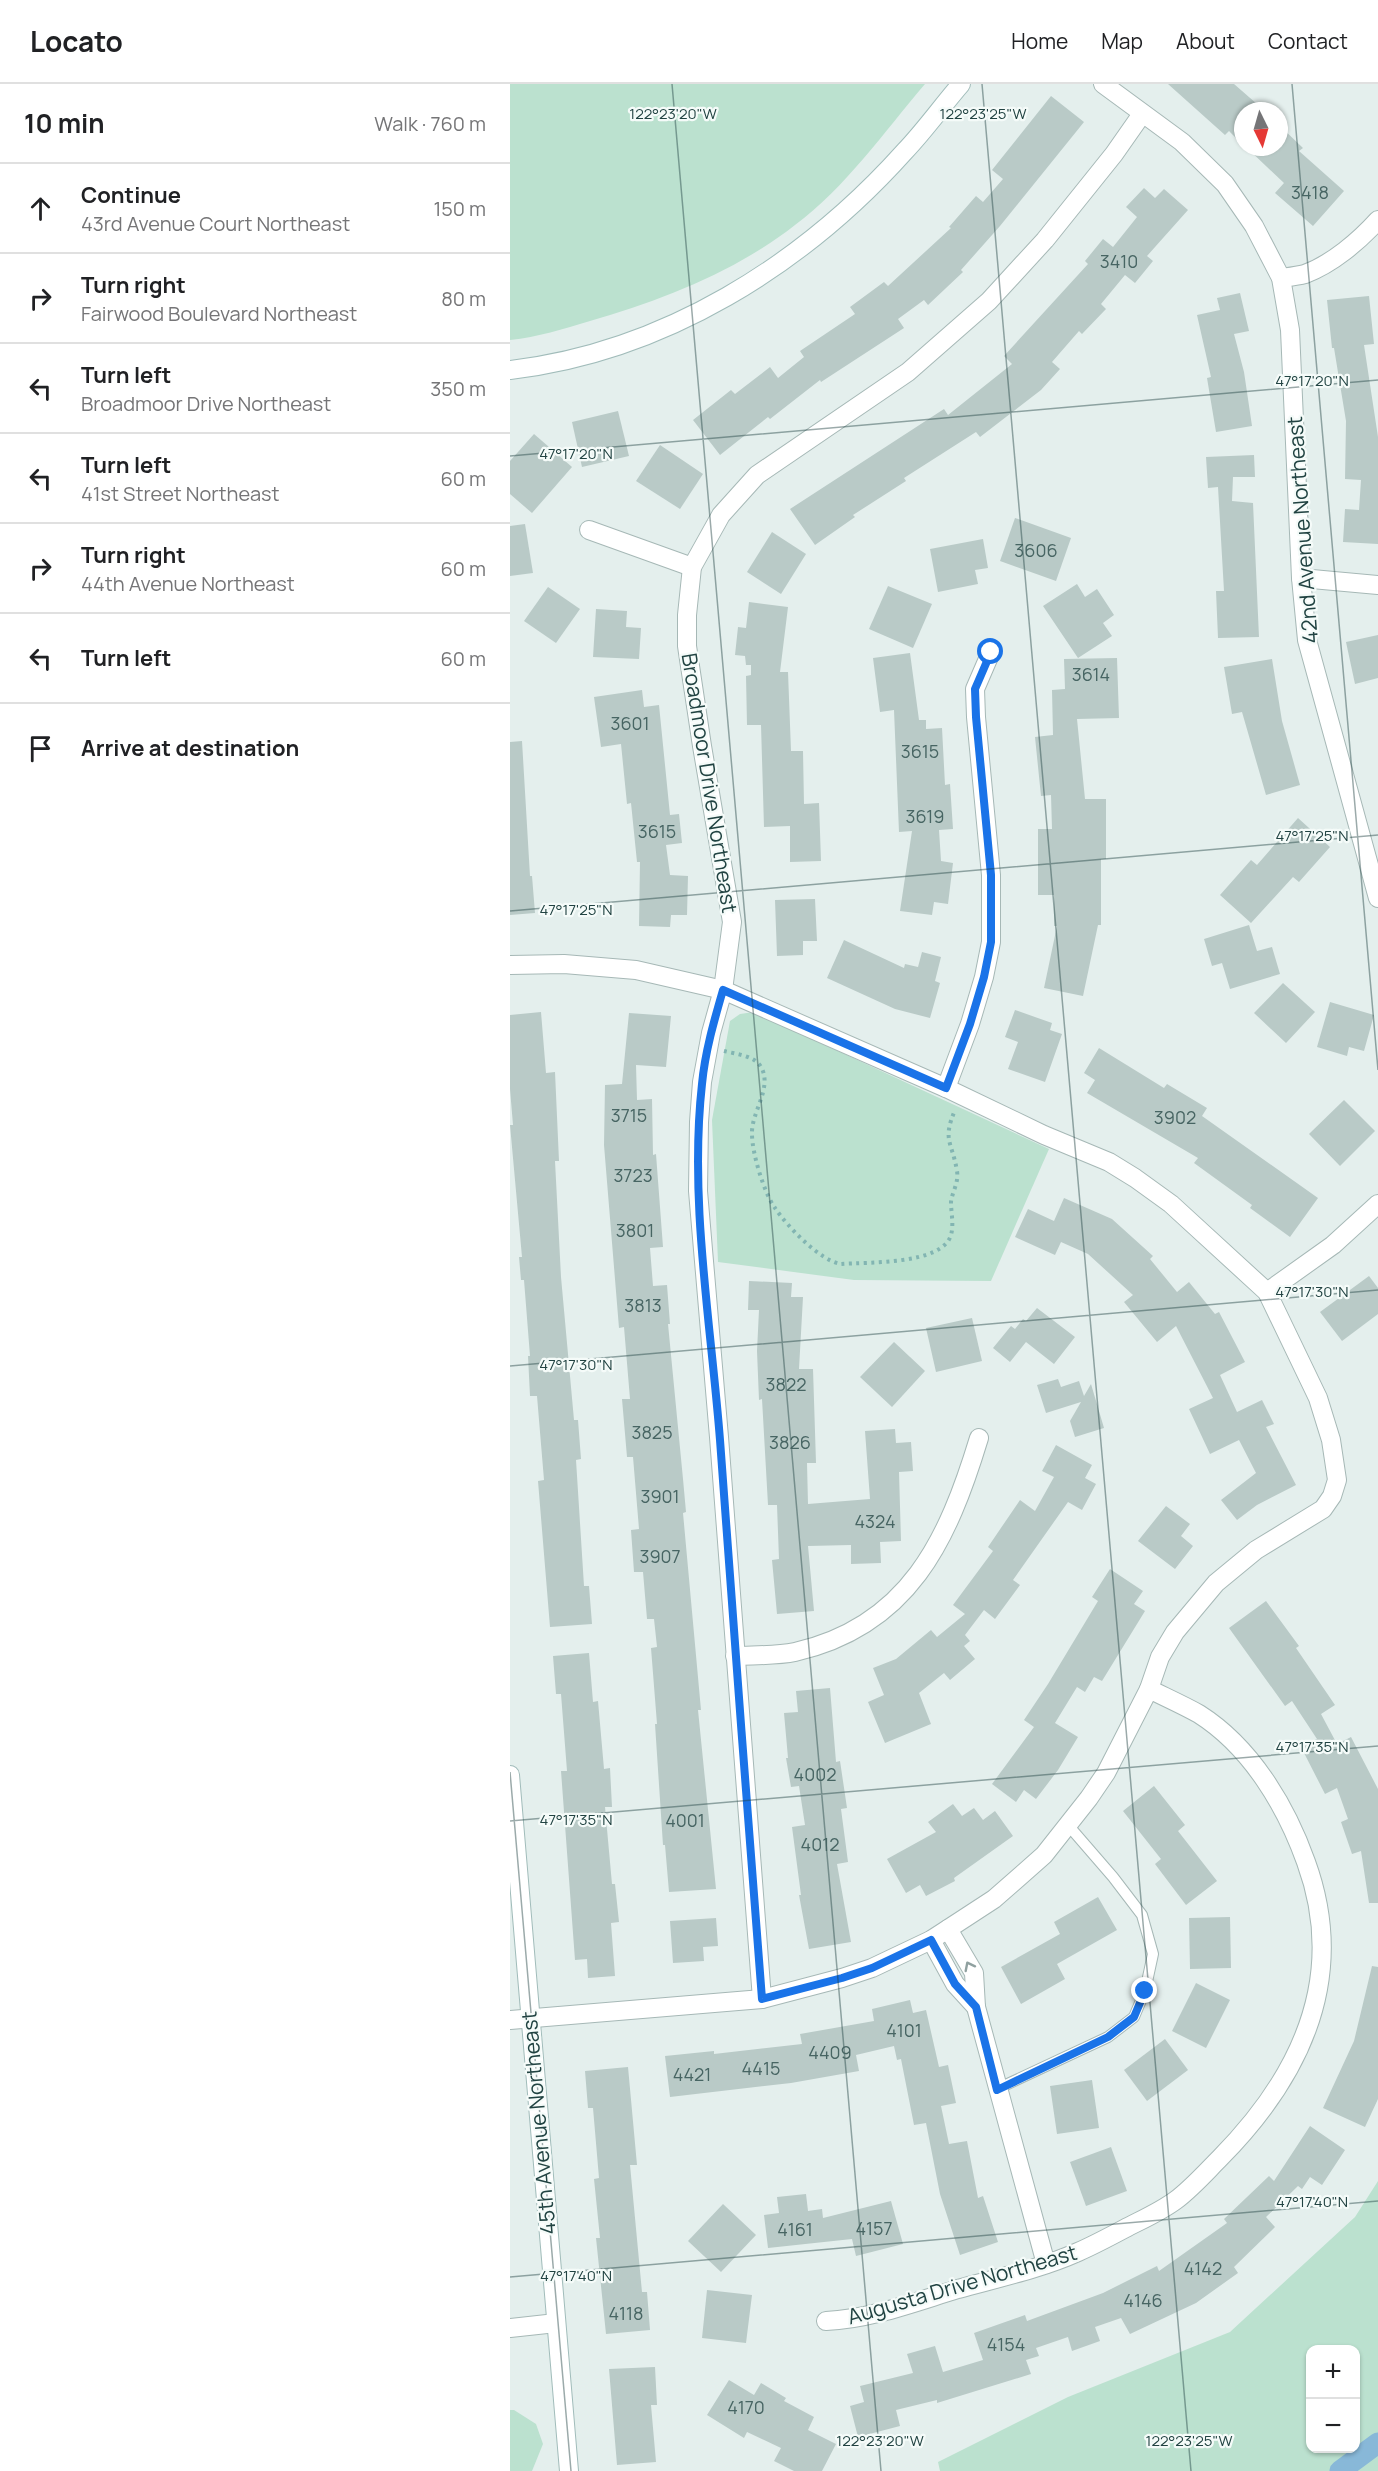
<!DOCTYPE html>
<html lang="en">
<head>
<meta charset="utf-8">
<style>
	body { margin:0; font-family:Manrope,sans-serif; background:#f2f2f2; color:#202124 }
	.controls { position:absolute; right:18px; bottom:18px; display:grid; overflow:hidden; border-radius:12px; box-shadow:0 2px 4px #0004 }
	.controls button { width:54px; height:54px; display:grid; place-items:center; padding:0; border:0; border-bottom:2px solid #e0e0e0; background:#fff; color:#202124; font:30px sans-serif }
	.compass { position:absolute; left:724px; top:18px; width:54px; height:54px; border-radius:50%; background:#fff; box-shadow:0 2px 4px #0004; rotate:175deg }
	.stop { position:absolute; width:18px; height:18px; margin:-14px; border:4px solid #1a73e8; border-radius:50%; background:#fff }
	.stop.end { background:#1a73e8; border-color:#fff; box-shadow:0 2px 6px #0008 }
	.list { margin:0; padding:0; list-style:none }
	h2 { display:flex; justify-content:space-between; align-items:center; height:78px; margin:0; padding:0 24px; font-size:26px }
	h2 small { font-size:20px; font-weight:400; color:#757577 }
	.list li { display:grid; grid-template-columns:39px 1fr auto; gap:18px; align-items:center; box-sizing:border-box; height:90px; padding:0 24px; border-top:2px solid #e0e0e0 }
	.list b { display:block; font-size:22px; white-space:nowrap }
	.list p { margin:0; font-size:20px; white-space:nowrap; color:#757577 }
	.list em { font-size:20px; font-style:normal; color:#757577 }
	.icon { flex:none; width:33px; height:33px; fill:none; stroke:currentColor; stroke-width:2; stroke-linecap:round; stroke-linejoin:round }
	.map { position:relative; flex:none; width:868px; height:2387px; overflow:hidden }
	header { display:flex; align-items:center; gap:36px; box-sizing:border-box; height:84px; padding:0 30px; background:#fff; border-bottom:2px solid #e0e0e0 }
	header strong { font-size:28px }
	nav { display:flex; gap:33px; margin-inline-start:auto; font-size:21px }
	main { display:flex }
	aside { flex:1; background:#fff }
	.map>svg:first-child { display:block }
</style>
</head>
<body>
<header>
<strong>Locato</strong>
<nav><a>Home</a><a>Map</a><a>About</a><a>Contact</a></nav>
</header>
<main>
<aside>
<h2>10 min<small>Walk · 760 m</small></h2>
<ul class="list">
<li><svg class="icon" aria-label="ahead" viewBox="0 0 24 24"><path d="M12 20V5M6 11l6-6 6 6"/></svg><div><b>Continue</b><p>43rd Avenue Court Northeast</p></div><em>150 m</em></li>
<li><svg class="icon" aria-label="right" viewBox="0 0 24 24"><path d="M7 20v-9h11M14 6l5 5-5 5"/></svg><div><b>Turn right</b><p>Fairwood Boulevard Northeast</p></div><em>80 m</em></li>
<li><svg class="icon" aria-label="left" viewBox="0 0 24 24"><path d="M17 20v-9H6M10 6l-5 5 5 5"/></svg><div><b>Turn left</b><p>Broadmoor Drive Northeast</p></div><em>350 m</em></li>
<li><svg class="icon" aria-label="left" viewBox="0 0 24 24"><path d="M17 20v-9H6M10 6l-5 5 5 5"/></svg><div><b>Turn left</b><p>41st Street Northeast</p></div><em>60 m</em></li>
<li><svg class="icon" aria-label="right" viewBox="0 0 24 24"><path d="M7 20v-9h11M14 6l5 5-5 5"/></svg><div><b>Turn right</b><p>44th Avenue Northeast</p></div><em>60 m</em></li>
<li><svg class="icon" aria-label="left" viewBox="0 0 24 24"><path d="M17 20v-9H6M10 6l-5 5 5 5"/></svg><div><b>Turn left</b></div><em>60 m</em></li>
<li><svg class="icon" aria-label="arrive" viewBox="0 0 24 24"><path d="M6 21V4h12l-3 4 3 4H6"/></svg><div><b>Arrive at destination</b></div></li>
</ul>
</aside>
<div class="map">
<svg width="868" height="2387" viewBox="0 0 868 2387">
	<rect width="100%" height="100%" fill="#e4efed"/>
	<!-- green -->
	<g fill="#bbe1cf" fill-rule="evenodd">
		<path d="M0 0H415C374 48 336 103 285 141 225 188 152 216 80 237 53 245 28 253 0 256Z"/>
		<polygon points="244,928 539,1065 481,1197 344,1196 208,1178 202,1036 220,937 230,930"/>
		<path d="M868 2097V2387H430L428 2378 558 2313 720 2248 845 2133ZM800 2266H846V2364H800Z"/>
		<polygon points="0,2326 4,2326 26,2340 33,2360 22,2387 0,2387"/>
	</g>
	<g fill="none" stroke-linecap="round" stroke-linejoin="round">
		<!-- canal -->
		<polyline stroke="#88b8d8" stroke-width="21" points="830,2387 868,2359"/>
	</g>
	<!-- building -->
	<g fill="#b9cac7">
		<polygon points="658,0 724,0 755,27 733,27 733,61 719,47 715,51"/>
		<polygon points="541,12 574,38 490,142 451,186 453,188 418,221 414,216 388,235 394,244 311,298 310,296 260,335 258,333 210,371 183,336 221,306 225,310 260,283 268,294 294,273 290,267 345,230 340,223 374,198 378,202 441,144 439,143 466,112 473,118 493,95 482,86"/>
		<polygon points="769,41 793,64 789,67 834,107 803,142 765,109 774,99 736,63 769,63"/>
		<polygon points="634,104 645,114 654,105 678,126 637,172 643,177 625,199 615,191 591,220 596,225 572,250 569,247 542,278 550,285 531,306 470,353 466,348 394,394 396,397 343,431 345,433 305,461 280,425 434,325 438,331 502,280 494,272 578,180 575,177 593,155 603,163 627,133 616,123"/>
		<polygon points="730,209 739,247 724,250 734,288 742,342 706,348 697,294 701,293 687,231 710,226 707,214"/>
		<polygon points="859,212 864,260 854,261 868,353 868,460 833,458 835,425 849,426 851,396 835,395 836,337 824,264 822,264 817,216"/>
		<polygon points="108,327 119,372 72,383 62,338"/>
		<polygon points="24,350 62,383 22,429 0,410 0,377"/>
		<polygon points="150,361 193,390 170,425 126,397"/>
		<polygon points="744,371 745,393 723,393 722,417 743,419 749,553 708,554 706,507 714,507 708,403 698,404 696,373"/>
		<polygon points="505,434 561,454 546,497 490,477"/>
		<polygon points="15,440 23,489 0,492 0,442"/>
		<polygon points="262,448 296,470 271,510 237,488"/>
		<polygon points="473,455 478,484 465,486 468,500 428,508 420,465"/>
		<polygon points="567,500 575,513 587,505 604,531 593,539 602,552 568,574 533,522"/>
		<polygon points="378,502 422,520 403,564 359,545"/>
		<polygon points="38,503 70,525 46,559 14,537"/>
		<polygon points="239,518 278,523 270,588 278,588 281,667 293,667 294,720 309,719 311,777 280,778 280,742 254,743 251,641 237,641 236,592 241,591 241,581 236,581 235,572 225,571 228,543 236,544"/>
		<polygon points="86,525 117,527 116,543 131,544 129,575 83,573"/>
		<polygon points="868,551 868,594 845,600 836,558"/>
		<polygon points="400,569 409,636 416,636 416,645 432,644 435,701 440,700 443,745 429,746 431,777 443,779 438,820 424,818 422,831 390,827 402,747 389,748 384,626 370,628 363,574"/>
		<polygon points="607,574 609,634 567,635 575,715 596,715 596,775 591,775 591,841 588,841 573,912 534,904 547,842 544,842 544,811 528,811 528,745 542,745 541,711 531,712 525,653 543,651 542,606 555,605 554,575"/>
		<polygon points="762,575 772,637 790,701 756,711 732,628 722,630 714,583"/>
		<polygon points="132,606 134,623 149,621 160,731 169,730 172,759 156,761 160,791 178,792 177,831 161,831 160,843 129,842 130,778 127,778 121,719 117,720 111,660 91,663 84,613"/>
		<polygon points="12,657 20,792 22,792 25,829 0,831 0,658"/>
		<polygon points="788,734 820,763 789,798 783,793 741,839 710,811 741,776 747,781"/>
		<polygon points="305,815 307,857 293,857 293,871 267,872 265,816"/>
		<polygon points="739,841 747,867 762,863 770,890 720,905 712,879 702,882 694,855"/>
		<polygon points="334,856 394,884 395,880 408,883 412,868 431,873 425,897 430,899 420,934 385,925 317,894"/>
		<polygon points="773,899 805,928 776,959 744,929"/>
		<polygon points="820,918 864,931 854,967 839,963 837,972 807,963"/>
		<polygon points="505,926 542,939 540,946 552,950 535,998 498,985 508,958 495,953"/>
		<polygon points="31,928 36,989 45,988 49,1077 45,1077 51,1193 64,1336 68,1336 71,1375 66,1376 74,1502 79,1502 82,1540 40,1543 28,1397 34,1396 27,1312 20,1312 18,1272 20,1272 14,1196 11,1196 9,1173 12,1173 0,1041 3,1041 0,1005 0,931"/>
		<polygon points="119,929 161,932 156,983 126,981 127,1016 142,1015 143,1071 146,1070 153,1163 140,1164 143,1202 157,1201 160,1240 158,1240 173,1395 176,1428 173,1429 191,1626 188,1626 206,1805 159,1808 155,1761 153,1761 145,1640 147,1640 141,1564 147,1563 144,1535 137,1535 133,1488 124,1488 121,1446 129,1445 123,1373 117,1373 112,1315 120,1315 114,1243 109,1244 94,1061 95,1001 112,1000"/>
		<polygon points="589,964 654,1004 657,1000 697,1024 692,1032 808,1114 780,1153 740,1124 742,1121 684,1079 688,1074 577,1009 585,996 574,989"/>
		<polygon points="834,1016 865,1047 830,1082 799,1050"/>
		<polygon points="554,1114 602,1135 643,1172 640,1175 667,1208 679,1198 705,1230 709,1228 735,1278 710,1291 727,1328 752,1316 764,1340 756,1343 786,1401 747,1421 727,1436 711,1416 746,1389 729,1356 700,1370 679,1325 703,1314 666,1242 647,1258 614,1218 623,1211 578,1170 551,1158 545,1171 505,1153 518,1125 544,1137"/>
		<polygon points="859,1192 868,1204 868,1230 832,1257 810,1228"/>
		<polygon points="239,1197 282,1199 281,1213 293,1213 289,1285 303,1285 306,1379 297,1379 298,1420 360,1415 355,1347 385,1345 386,1359 401,1358 403,1387 389,1388 391,1457 370,1458 371,1479 341,1480 341,1461 298,1462 304,1527 267,1530 262,1476 269,1475 267,1421 258,1421 252,1315 249,1316 247,1267 249,1226 238,1226"/>
		<polygon points="527,1224 565,1253 544,1280 516,1258 500,1278 483,1264 501,1242 505,1245 513,1235 516,1237"/>
		<polygon points="462,1234 472,1277 426,1288 416,1244"/>
		<polygon points="384,1258 415,1287 382,1323 350,1293"/>
		<polygon points="548,1295 551,1303 569,1297 574,1312 581,1300 594,1344 565,1353 560,1337 571,1318 536,1329 527,1301"/>
		<polygon points="546,1361 582,1381 575,1394 586,1400 572,1426 558,1418 503,1496 510,1501 485,1535 474,1526 455,1551 460,1557 454,1562 465,1575 440,1596 434,1589 409,1609 421,1640 375,1659 358,1618 374,1611 363,1584 386,1575 421,1546 427,1553 455,1530 443,1521 483,1467 478,1463 510,1416 525,1427 544,1393 532,1387"/>
		<polygon points="656,1422 680,1440 671,1452 683,1462 665,1485 628,1457"/>
		<polygon points="600,1485 633,1507 624,1520 635,1527 592,1597 584,1593 575,1608 567,1603 545,1639 568,1653 548,1686 526,1715 514,1706 506,1718 482,1700 524,1643 514,1636 538,1600 588,1517 582,1513"/>
		<polygon points="756,1517 789,1562 786,1564 825,1621 811,1630 827,1660 841,1653 868,1705 868,1819 859,1819 851,1767 842,1770 831,1738 838,1735 827,1704 815,1710 791,1663 807,1655 782,1617 775,1622 719,1544"/>
		<polygon points="79,1569 83,1618 88,1617 94,1685 100,1684 102,1723 95,1723 102,1800 105,1800 109,1838 101,1839 105,1892 78,1894 77,1875 65,1876 51,1687 57,1687 51,1610 46,1610 43,1572"/>
		<polygon points="320,1604 326,1678 330,1677 337,1724 331,1725 338,1778 327,1780 341,1858 299,1865 289,1811 291,1811 282,1743 295,1741 289,1702 281,1703 276,1674 278,1674 274,1629 288,1628 286,1607"/>
		<polygon points="644,1702 675,1741 668,1747 707,1797 676,1821 645,1780 651,1775 613,1727"/>
		<polygon points="443,1720 452,1732 464,1724 473,1736 485,1727 503,1752 444,1794 445,1797 416,1812 410,1801 396,1809 377,1775 426,1748 418,1738"/>
		<polygon points="588,1813 607,1846 547,1880 555,1895 511,1920 491,1883 550,1850 544,1838"/>
		<polygon points="720,1833 721,1884 680,1885 679,1834"/>
		<polygon points="206,1834 208,1862 193,1863 194,1877 163,1879 160,1837"/>
		<polygon points="862,1882 868,1883 868,2015 855,2043 813,2024 844,1957"/>
		<polygon points="686,1899 720,1916 696,1964 662,1947"/>
		<polygon points="400,1916 403,1929 416,1926 429,1983 438,1981 446,2019 431,2022 439,2060 457,2057 468,2114 473,2112 488,2158 450,2171 430,2110 416,2039 404,2041 391,1975 387,1976 384,1962 346,1971 349,1987 281,1999 160,2013 155,1972 204,1967 204,1970 292,1960 290,1950 364,1937 362,1925"/>
		<polygon points="655,1955 678,1986 637,2017 614,1986"/>
		<polygon points="118,1983 127,2081 120,2081 132,2208 137,2208 140,2246 96,2250 86,2154 90,2154 84,2095 89,2094 83,2024 78,2024 75,1987"/>
		<polygon points="582,1996 589,2044 547,2050 540,2002"/>
		<polygon points="800,2042 835,2066 812,2101 800,2093 792,2105 788,2102 756,2133 765,2143 724,2183 728,2189 686,2219 620,2250 611,2234 585,2243 590,2257 562,2267 558,2253 526,2264 529,2272 516,2276 521,2290 427,2319 427,2316 386,2326 390,2342 348,2353 340,2322 354,2318 350,2302 403,2289 397,2270 425,2262 433,2288 473,2276 464,2249 515,2231 517,2237 593,2209 647,2182 649,2187 717,2139 714,2135 759,2092 764,2097"/>
		<polygon points="601,2063 617,2107 576,2122 560,2078"/>
		<polygon points="296,2110 298,2127 312,2125 313,2134 381,2117 393,2160 346,2172 342,2155 258,2164 254,2131 269,2129 267,2113"/>
		<polygon points="213,2120 246,2151 211,2188 178,2157"/>
		<polygon points="197,2206 242,2211 236,2259 192,2254"/>
		<polygon points="145,2283 147,2321 141,2321 146,2378 107,2381 99,2285"/>
		<polygon points="219,2296 244,2311 251,2299 276,2314 274,2317 304,2333 298,2346 326,2360 312,2387 284,2387 264,2377 271,2364 237,2348 234,2354 197,2331"/>
	</g>
	<g fill="none" stroke-linecap="round" stroke-linejoin="round">
		<defs>
			<polyline id="lane" points="487,2005 598,1953 624,1933 635,1907 643,1870 632,1831 603,1793 558,1741"/>
			<g id="street">
				<polyline points="593,0 672,58 715,100 744,142 771,194 780,246 791,494 797,556 868,814"/>
				<path d="M771 194C778 193 787 192 795 190 822 180 849 157 868 136"/>
				<polyline points="79,446 182,483"/>
				<polyline points="791,494 868,501"/>
				<polyline points="0,881 54,880 126,886 213,906 436,1004 534,1051 599,1078 625,1094 661,1120 757,1208 808,1314 821,1356 827,1396 822,1412 813,1425 746,1466 706,1499 665,1548 650,1573 639,1605 596,1689 579,1714 534,1771 508,1794 484,1815 438,1845 421,1856 362,1884 332,1894 252,1915 0,1936"/>
				<polyline points="436,1004 460,940 474,893 481,858 481,791 466,633 465,605 481,568"/>
				<polyline points="757,1208 823,1161 868,1120"/>
				<path d="M225 1572C245 1571 266 1572 285 1568 399 1542 438 1456 469 1354"/>
				<polyline points="438,1845 464,1889 466,1923 536,2180"/>
				<polyline points="421,1856 445,1900 466,1923"/>
				<polyline points="252,1915 209,1353 188,1107 189,1038 192,998 201,949 213,906 222,838 192,662 177,562 177,531 182,483 211,431 247,391 398,288 479,217 535,156 604,70 632,30"/>
				<path d="M316 2237C361 2235 405 2218 448 2205 488 2194 530 2185 568 2168 584 2161 599 2153 614 2145 631 2136 650 2128 666 2116 682 2104 696 2088 710 2074 791 1992 838 1893 796 1778 776 1722 741 1663 689 1630 673 1621 655 1613 639 1605"/>
				<polyline points="0,2244 46,2239"/>
			</g>
			<g id="secondary">
				<path d="M0 286C154 268 293 181 395 67 415 46 432 22 451 0"/>
				<polyline points="0,1691 59,2387"/>
			</g>
		</defs>
		<!-- lane casing -->
		<use href="#lane" stroke="#a6b8b6" stroke-width="12"/>
		<!-- street casing -->
		<use href="#street" stroke="#a6b8b6" stroke-width="20"/>
		<!-- secondary casing -->
		<use href="#secondary" stroke="#a1bcba" stroke-width="20"/>
		<!-- path -->
		<path stroke="#82b5b2" stroke-width="4" stroke-dasharray="3 4.5" stroke-linecap="butt" d="M214 967C226 970 245 972 251 983 263 1004 241 1028 242 1050 242 1069 254 1109 265 1124 277 1142 310 1177 331 1180 357 1178 432 1181 441 1151 444 1140 441 1129 441 1118 442 1108 449 1099 447 1087 442 1057 432 1057 445 1026"/>
		<!-- lane -->
		<use href="#lane" stroke="#fff" stroke-width="10"/>
		<!-- street -->
		<use href="#street" stroke="#fff" stroke-width="18"/>
		<!-- secondary -->
		<use href="#secondary" stroke="#fff" stroke-width="18"/>
	</g>
	<!-- one-way arrows -->
	<defs><path id="oneway-chevron" d="M-2-3.5L2.5 0L-2 3.5" fill="none" stroke-width="1.6" stroke-linecap="round" stroke-linejoin="round" transform="scale(1.5)"/></defs>
	<use stroke="#90a1a0" href="#oneway-chevron" transform="translate(459 1882) rotate(-117)"/>
	<g fill="none" stroke-linecap="round" stroke-linejoin="round">
		<!-- route -->
		<path stroke="#1a73e8" stroke-width="8" d="M481 568 465 605 466 633 481 791V858L474 893 460 940 436 1004 213 906C204 937 195 968 192 1000 179 1116 201 1240 210 1356 224 1542 237 1729 252 1915L332 1894 362 1884 421 1856 445 1900 466 1923 487 2006 598 1953 624 1933 635 1907"/>
	</g>
	<!-- ticks -->
	<path fill="none" stroke="#214342" stroke-width="1.5" stroke-opacity="0.45" d="M162 0 371 2387M472 0 681 2387M782 0 868 986M0 372 868 296M0 827 868 751M0 1282 868 1206M0 1688 61 2387M0 1737 868 1662M0 2193 868 2117"/>
	<g text-anchor="middle" dominant-baseline="central" stroke-width="4.5" stroke-linejoin="round" paint-order="stroke">
		<!-- number labels -->
		<g font-size="18" fill="#476563">
			<text x="800" y="108">3418</text>
			<text x="609" y="177">3410</text>
			<text x="526" y="466">3606</text>
			<text x="581" y="590">3614</text>
			<text x="120" y="639">3601</text>
			<text x="410" y="667">3615</text>
			<text x="415" y="732">3619</text>
			<text x="147" y="747">3615</text>
			<text x="119" y="1031">3715</text>
			<text x="665" y="1033">3902</text>
			<text x="123" y="1091">3723</text>
			<text x="125" y="1146">3801</text>
			<text x="133" y="1221">3813</text>
			<text x="276" y="1300">3822</text>
			<text x="142" y="1348">3825</text>
			<text x="280" y="1358">3826</text>
			<text x="150" y="1412">3901</text>
			<text x="365" y="1437">4324</text>
			<text x="150" y="1472">3907</text>
			<text x="305" y="1690">4002</text>
			<text x="175" y="1736">4001</text>
			<text x="310" y="1760">4012</text>
			<text x="394" y="1946">4101</text>
			<text x="320" y="1968">4409</text>
			<text x="251" y="1984">4415</text>
			<text x="182" y="1990">4421</text>
			<text x="364" y="2144">4157</text>
			<text x="285" y="2145">4161</text>
			<text x="693" y="2184">4142</text>
			<text x="633" y="2216">4146</text>
			<text x="116" y="2229">4118</text>
			<text x="496" y="2260">4154</text>
			<text x="236" y="2323">4170</text>
		</g>
		<!-- street labels -->
		<g font-size="21" fill="#214342" stroke="#f5fbf9">
			<text transform="translate(792 446) rotate(-94)">42nd Avenue Northeast</text>
			<text transform="translate(200 699) rotate(81)">Broadmoor Drive Northeast</text>
			<text transform="translate(28 2039) rotate(-95)">45th Avenue Northeast</text>
			<text transform="translate(452 2200) rotate(-16)">Augusta Drive Northeast</text>
		</g>
	</g>
	<g font-size="15" text-anchor="middle" fill="#214342" stroke="#f5fbf9" stroke-width="4.5" stroke-linejoin="round" paint-order="stroke">
		<text x="163" y="35">122°23'20"W</text>
		<text x="473" y="35">122°23'25"W</text>
		<text x="802" y="302">47°17'20"N</text>
		<text x="66" y="375">47°17'20"N</text>
		<text x="802" y="757">47°17'25"N</text>
		<text x="66" y="831">47°17'25"N</text>
		<text x="802" y="1213">47°17'30"N</text>
		<text x="66" y="1286">47°17'30"N</text>
		<text x="802" y="1668">47°17'35"N</text>
		<text x="66" y="1741">47°17'35"N</text>
		<text x="802" y="2123">47°17'40"N</text>
		<text x="66" y="2197">47°17'40"N</text>
		<text x="370" y="2362">122°23'20"W</text>
		<text x="679" y="2362">122°23'25"W</text>
	</g>
</svg>
<div class="controls">
<button>+</button>
<button>−</button>
</div>
<svg class="compass" viewBox="-18 -18 36 36"><path d="M0-13l5 13h-10z" fill="#e53935"/><path d="M0 13l5-13h-10z" fill="#757577"/></svg>
<div class="stop" style="left:481px;top:568px"></div>
<div class="stop end" style="left:635px;top:1907px"></div>
</div>
</main>
</body>
</html>
